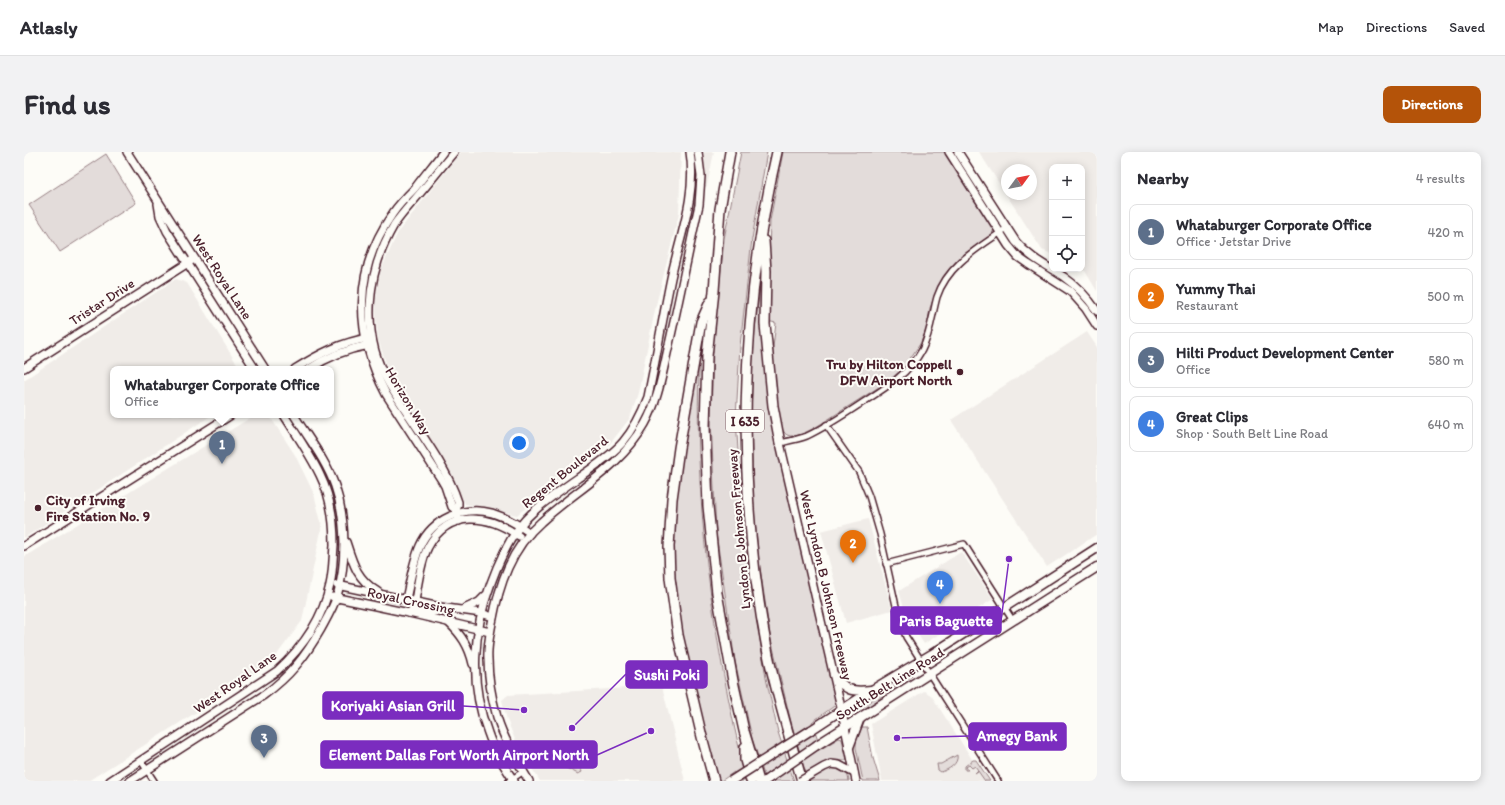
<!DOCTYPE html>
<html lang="en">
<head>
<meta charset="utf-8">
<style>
	body { margin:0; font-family:Itim,sans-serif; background:#f2f2f3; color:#2b2b33 }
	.controls { position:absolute; right:12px; top:12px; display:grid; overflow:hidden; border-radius:8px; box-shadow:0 2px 10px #0003 }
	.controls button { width:36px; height:36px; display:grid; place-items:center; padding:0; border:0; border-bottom:1px solid #e1e1e2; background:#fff; color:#2b2b33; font:20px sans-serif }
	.compass { position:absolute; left:977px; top:12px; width:36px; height:36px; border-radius:50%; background:#fff; box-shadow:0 2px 10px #0003; rotate:57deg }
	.you { position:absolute; left:495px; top:291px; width:14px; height:14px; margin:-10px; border:3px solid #fff; border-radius:50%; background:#1a73e8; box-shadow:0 0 0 6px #1a73e833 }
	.badge { display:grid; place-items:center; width:26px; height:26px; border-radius:50%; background:#b45309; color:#fff; font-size:13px; font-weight:700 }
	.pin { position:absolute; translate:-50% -33px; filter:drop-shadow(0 1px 2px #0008) }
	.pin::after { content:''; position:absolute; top:21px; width:14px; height:12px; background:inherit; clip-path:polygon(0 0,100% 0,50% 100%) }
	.popup { position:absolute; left:86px; top:214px; width:224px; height:52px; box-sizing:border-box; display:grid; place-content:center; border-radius:8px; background:#fff; filter:drop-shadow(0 1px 3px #0005); font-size:13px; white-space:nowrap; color:#7c7c81 }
	.popup b { font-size:15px; color:#2b2b33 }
	.popup::after { content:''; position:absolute; left:50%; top:100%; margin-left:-8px; border:8px solid transparent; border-top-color:#fff }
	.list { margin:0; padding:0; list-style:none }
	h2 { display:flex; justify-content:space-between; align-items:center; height:52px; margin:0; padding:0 16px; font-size:17px }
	h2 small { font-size:13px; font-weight:400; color:#7c7c81 }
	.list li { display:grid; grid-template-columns:26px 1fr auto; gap:12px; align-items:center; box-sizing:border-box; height:56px; margin:0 8px 8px; padding:0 8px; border:1px solid #e1e1e2; border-radius:8px }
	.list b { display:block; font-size:15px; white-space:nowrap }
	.list p { margin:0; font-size:13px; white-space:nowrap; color:#7c7c81 }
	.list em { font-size:13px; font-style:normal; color:#7c7c81 }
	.icon { flex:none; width:22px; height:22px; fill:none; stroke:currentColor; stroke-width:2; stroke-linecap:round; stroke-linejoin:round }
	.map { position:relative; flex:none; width:1073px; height:629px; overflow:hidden; border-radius:8px }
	header { display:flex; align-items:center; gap:24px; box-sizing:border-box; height:56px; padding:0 20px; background:#fff; border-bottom:1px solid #e1e1e2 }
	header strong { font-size:19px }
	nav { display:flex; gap:22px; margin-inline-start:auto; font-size:14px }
	.intro { display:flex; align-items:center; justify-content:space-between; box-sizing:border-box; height:96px; padding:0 24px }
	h1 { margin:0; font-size:28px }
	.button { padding:10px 18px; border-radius:8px; background:#b45309; color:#fff; font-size:14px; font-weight:700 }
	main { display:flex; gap:24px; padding:0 24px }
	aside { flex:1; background:#fff; border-radius:8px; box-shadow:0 2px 10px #0003 }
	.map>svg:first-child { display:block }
</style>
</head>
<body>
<header>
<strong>Atlasly</strong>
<nav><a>Map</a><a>Directions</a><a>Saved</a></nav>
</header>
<div class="intro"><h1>Find us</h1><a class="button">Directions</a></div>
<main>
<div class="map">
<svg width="1073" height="629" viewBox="0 0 1073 629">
	<rect width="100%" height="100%" fill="#fdfcf7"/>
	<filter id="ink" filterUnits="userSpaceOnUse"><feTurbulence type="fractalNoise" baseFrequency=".025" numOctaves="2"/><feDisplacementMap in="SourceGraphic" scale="8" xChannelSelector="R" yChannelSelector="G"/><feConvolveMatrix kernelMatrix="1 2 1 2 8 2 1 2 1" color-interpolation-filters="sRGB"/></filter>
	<g filter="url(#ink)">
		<!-- built -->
		<g fill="#f0ece8" fill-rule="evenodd">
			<polygon points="437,0 657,0 655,62 632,153 614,241 606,266 585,293 523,338 493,363 441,352 425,320 369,232 354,187 351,153 356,120 374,80"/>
			<polygon points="674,0 690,0 683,34 676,39"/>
			<path d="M955 0H1073V139L1061 119 1057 117H1058V15H1028V102L1018 98ZM983 18H1007V42H983Z"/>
			<polygon points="152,127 163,131 216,217 89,217 89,263 188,263 0,386 0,228"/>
			<polygon points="1063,180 1073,195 1073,382 1023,415 927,268"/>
			<polygon points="231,263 245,263 271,303 290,342 298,374 278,469 252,504 212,535 64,629 0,629 0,405"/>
			<polygon points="844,367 868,458 822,471 797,379"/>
			<polygon points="937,400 969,447 900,492 883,466 875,439"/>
			<polygon points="638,534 661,629 516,629 494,595 483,568 478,548 484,543"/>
			<polygon points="900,539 907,543 962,629 858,629 847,572"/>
		</g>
		<!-- green -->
		<g fill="#e3dcda" stroke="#967e82">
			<polygon points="717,0 743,0 728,87 716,194 712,266 719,380 742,526 754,580 770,629 742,629 728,586 711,509 692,381 687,268 689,195 700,87"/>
			<path d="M759 0H921L969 75 970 78 967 83 937 104 921 122 912 140 906 156 903 176 896 192 880 215 866 228 792 275C784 279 771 287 763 283 751 277 748 210 749 195 750 187 751 179 752 171L743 169 746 69Z"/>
			<polygon points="82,2 112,51 36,100 5,53"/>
			<polygon points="737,126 738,126 738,175 743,241 773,382 813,552 788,570 797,597 815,586 818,587 823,608 817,608 815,613 823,620 825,629 784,629 767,570 746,483 735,409 729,347 727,267 729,194"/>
			<path d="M676 199C668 344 688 488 723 629H713L710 620 697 629H693C673 551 647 472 648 391 649 326 665 262 676 199Z"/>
			<polygon points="887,523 888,524 861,542 834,563 831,559"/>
			<polygon points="838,575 843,575 849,606 856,629 839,629 832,596 832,583 835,583"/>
			<polygon points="522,599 526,601 525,604 550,618 553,615 556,616 558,620 554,622 527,608 518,606 516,602"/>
			<path d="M933 603C935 612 924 618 917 620L914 618 913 612H917Z"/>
			<polygon points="949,608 952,608 966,629 961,629 954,619 951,621 954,618 951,614 948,616 945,613 942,615 944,618 941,618 941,614"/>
		</g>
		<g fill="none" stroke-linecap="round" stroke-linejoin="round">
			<defs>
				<g id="street">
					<polyline points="802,273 835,320 845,344 856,382 874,463 882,485 974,629"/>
					<path d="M756 291C765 289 775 287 783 284 802 275 820 263 838 251 860 237 885 222 898 198 907 180 908 163 913 145 924 112 956 95 983 76"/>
					<polyline points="862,412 940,392 989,469"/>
					<polyline points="117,609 130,629"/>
					<polyline points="485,629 500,619"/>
				</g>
				<g id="secondary">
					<polyline points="103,0 241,217"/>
					<path d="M419 0C410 12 400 24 391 36 383 44 375 52 369 61 329 118 330 181 362 242L417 327 421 334 428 355 432 358 435 369"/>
					<path d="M430 0C419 13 408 27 397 40 388 51 378 61 370 73 342 121 336 183 365 232 387 270 420 308 434 350V353L432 358"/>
					<polyline points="925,0 984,93 994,105 1004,112 1046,139 1062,157 1073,174"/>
					<path d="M934 0 992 90C1006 106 1023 114 1040 125 1053 134 1064 146 1073 159"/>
					<polyline points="134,52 136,64 143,79 231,217"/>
					<polyline points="0,216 170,107"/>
					<path d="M271 217C295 202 318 190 345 186"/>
					<path d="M285 217C303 205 323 197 345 193"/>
					<polyline points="756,291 816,551 832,629"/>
					<path d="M322 390C329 412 333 427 354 440"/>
					<polyline points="0,394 207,263"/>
					<polyline points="313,433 416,455 457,461 469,465"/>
					<polyline points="309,445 385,461 466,480"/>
					<path d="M382 447C386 430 389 410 396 394 408 367 440 353 468 361 481 365 495 373 506 381"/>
					<path d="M391 449C394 432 396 411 404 395 425 356 465 363 495 384"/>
					<polyline points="438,458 455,450 461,444"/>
					<polyline points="385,461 389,457 408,460 424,458"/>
					<path d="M424 470C437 482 445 494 449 512"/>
					<polyline points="807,612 815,613 830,621"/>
					<path d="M86 629 253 519C278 496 299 466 306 433 309 420 309 406 310 393 310 368 307 345 296 323 286 302 272 282 260 263"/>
					<path d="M106 629 240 543C266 524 281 505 297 477 303 466 309 456 313 444 323 412 322 366 311 334 302 308 284 286 270 263"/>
					<path d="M490 629C480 614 470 599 464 581 445 532 449 479 467 431 476 406 488 379 508 361 522 348 538 337 554 326 569 315 586 305 599 290 610 277 618 261 624 245 632 206 639 165 647 126 656 84 673 43 666 0"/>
					<path d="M505 629C493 609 480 588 473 565 468 547 464 526 464 507 463 495 466 482 468 471 475 433 487 396 517 370 553 337 596 316 621 272 634 249 638 223 644 197 655 149 664 101 675 53L677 24 674 0"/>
				</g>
				<g id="primary">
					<path d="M810 523C822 539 827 540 847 538"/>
					<polyline points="787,578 848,538 908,502 1073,396"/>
					<polyline points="793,593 1073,415"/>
					<polyline points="825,595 836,566"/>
					<polyline points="741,629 748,624"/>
				</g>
				<g id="highway">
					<polyline points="706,0 696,57 690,139 683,204 681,275 684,354 693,441 709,529 720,579 735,629"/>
					<path d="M753 0C715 162 712 339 744 502 753 545 766 587 778 629"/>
					<polyline points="740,89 742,119 741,172 749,254 756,291"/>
					<polyline points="686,150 677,170 655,296 648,347 645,395 646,426 654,483 678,585 690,629"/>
					<polyline points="721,595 721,608 727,629"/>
				</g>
			</defs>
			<!-- street casing -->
			<use href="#street" stroke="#4a1f2b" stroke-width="8"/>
			<!-- secondary casing -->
			<use href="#secondary" stroke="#4a1f2b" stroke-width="10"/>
			<!-- primary casing -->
			<use href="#primary" stroke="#4a1f2b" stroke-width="11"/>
			<!-- highway casing -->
			<use href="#highway" stroke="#4a1f2b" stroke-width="12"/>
			<!-- street -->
			<use href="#street" stroke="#fdfcf7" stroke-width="5"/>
			<!-- secondary -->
			<use href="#secondary" stroke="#fdfcf7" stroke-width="7"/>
			<!-- primary -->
			<use href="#primary" stroke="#fdfcf7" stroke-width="8"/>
			<!-- highway -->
			<use href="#highway" stroke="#fdfcf7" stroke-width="9"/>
			<defs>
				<polyline id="secondary-bridge" points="776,629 800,615 807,612"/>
				<g id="primary-bridge">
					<polyline points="748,624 793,593"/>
					<polyline points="707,629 787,578"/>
				</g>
			</defs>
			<!-- secondary-bridge casing -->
			<use href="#secondary-bridge" stroke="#4a1f2b" stroke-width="10" stroke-linecap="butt"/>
			<!-- primary-bridge casing -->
			<use href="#primary-bridge" stroke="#4a1f2b" stroke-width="11" stroke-linecap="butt"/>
			<!-- secondary-bridge -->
			<use href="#secondary-bridge" stroke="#fdfcf7" stroke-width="7"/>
			<!-- primary-bridge -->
			<use href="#primary-bridge" stroke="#fdfcf7" stroke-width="8"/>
		</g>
	</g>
	<!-- markers -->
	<g fill="#4a1f2b" stroke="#fdfcf7" stroke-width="1.5">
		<circle cx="936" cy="220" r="4"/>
		<circle cx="14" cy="356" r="4"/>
	</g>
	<g text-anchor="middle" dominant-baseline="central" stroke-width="4" stroke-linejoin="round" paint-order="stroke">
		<!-- shield labels -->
		<rect fill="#fdfcf7" stroke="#806168" stroke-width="1" x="702" y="258" width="38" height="22" rx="3"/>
		<g font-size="13" font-weight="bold" fill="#4a1f2b">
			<text x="721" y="269">I 635</text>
		</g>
		<!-- street labels -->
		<g font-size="14" fill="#4a1f2b" stroke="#fdfcf7">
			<text transform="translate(198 125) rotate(57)">West Royal Lane</text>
			<text transform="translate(78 150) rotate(-33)">Tristar Drive</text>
			<text transform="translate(384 249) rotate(59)">Horizon Way</text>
			<text transform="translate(541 320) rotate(-39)">Regent Boulevard</text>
			<text transform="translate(715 377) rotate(-95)">Lyndon B Johnson Freeway</text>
			<text transform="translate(802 433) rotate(77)">West Lyndon B Johnson Freeway</text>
			<text transform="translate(387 449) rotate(12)">Royal Crossing</text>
			<text transform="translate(211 530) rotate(-35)">West Royal Lane</text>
			<text transform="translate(866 532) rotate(-32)">South Belt Line Road</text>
		</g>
		<!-- poi labels -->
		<g font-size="14" font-weight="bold" fill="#4a1f2b" stroke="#fdfcf7" text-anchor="end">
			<text x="928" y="212">Tru by Hilton Coppell<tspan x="928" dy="16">DFW Airport North</tspan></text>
			<text x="22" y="348" text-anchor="start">City of Irving<tspan x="22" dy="16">Fire Station No. 9</tspan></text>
		</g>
	</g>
	<!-- callouts -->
	<path fill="none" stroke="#7b2cbf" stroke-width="1.5" d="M985 407L977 469M548 576L602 522M500 558L439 554M873 586L945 584M627 579L573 603"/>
	<g fill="#7b2cbf" stroke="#fdfcf7" stroke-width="1.5">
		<circle cx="985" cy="407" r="4"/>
		<circle cx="548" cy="576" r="4"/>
		<circle cx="500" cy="558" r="4"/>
		<circle cx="873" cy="586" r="4"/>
		<circle cx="627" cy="579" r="4"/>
	</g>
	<g fill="#7b2cbf" stroke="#7b2cbf" stroke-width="1.5">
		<rect x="867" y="455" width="110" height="27" rx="4"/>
		<rect x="602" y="509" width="81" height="27" rx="4"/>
		<rect x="299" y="540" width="140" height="27" rx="4"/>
		<rect x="945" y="571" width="97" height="27" rx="4"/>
		<rect x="297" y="589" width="276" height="27" rx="4"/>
	</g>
	<g font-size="15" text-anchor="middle" font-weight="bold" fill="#fff">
		<text x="922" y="474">Paris Baguette</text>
		<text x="643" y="528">Sushi Poki</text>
		<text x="369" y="559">Koriyaki Asian Grill</text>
		<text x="993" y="589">Amegy Bank</text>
		<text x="435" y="608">Element Dallas Fort Worth Airport North</text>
	</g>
</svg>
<div class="controls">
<button>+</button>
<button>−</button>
<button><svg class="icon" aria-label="locate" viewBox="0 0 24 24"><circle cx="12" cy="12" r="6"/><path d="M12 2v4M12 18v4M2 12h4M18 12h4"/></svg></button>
</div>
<svg class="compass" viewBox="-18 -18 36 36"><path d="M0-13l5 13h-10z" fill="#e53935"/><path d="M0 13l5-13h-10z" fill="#7c7c81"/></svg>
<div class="you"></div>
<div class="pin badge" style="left:198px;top:312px;background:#5c6f8a">1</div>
<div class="popup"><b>Whataburger Corporate Office</b>Office</div>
<div class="pin badge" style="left:829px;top:411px;background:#e8710a">2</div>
<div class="pin badge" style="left:240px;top:606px;background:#5c6f8a">3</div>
<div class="pin badge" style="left:916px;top:452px;background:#3f7fe0">4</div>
</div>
<aside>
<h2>Nearby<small>4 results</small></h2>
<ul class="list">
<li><span class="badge" style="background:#5c6f8a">1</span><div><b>Whataburger Corporate Office</b><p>Office · Jetstar Drive</p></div><em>420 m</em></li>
<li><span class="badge" style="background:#e8710a">2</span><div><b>Yummy Thai</b><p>Restaurant</p></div><em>500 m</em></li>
<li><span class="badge" style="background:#5c6f8a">3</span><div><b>Hilti Product Development Center</b><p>Office</p></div><em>580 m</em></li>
<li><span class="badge" style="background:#3f7fe0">4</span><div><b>Great Clips</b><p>Shop · South Belt Line Road</p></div><em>640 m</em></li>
</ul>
</aside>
</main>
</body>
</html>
